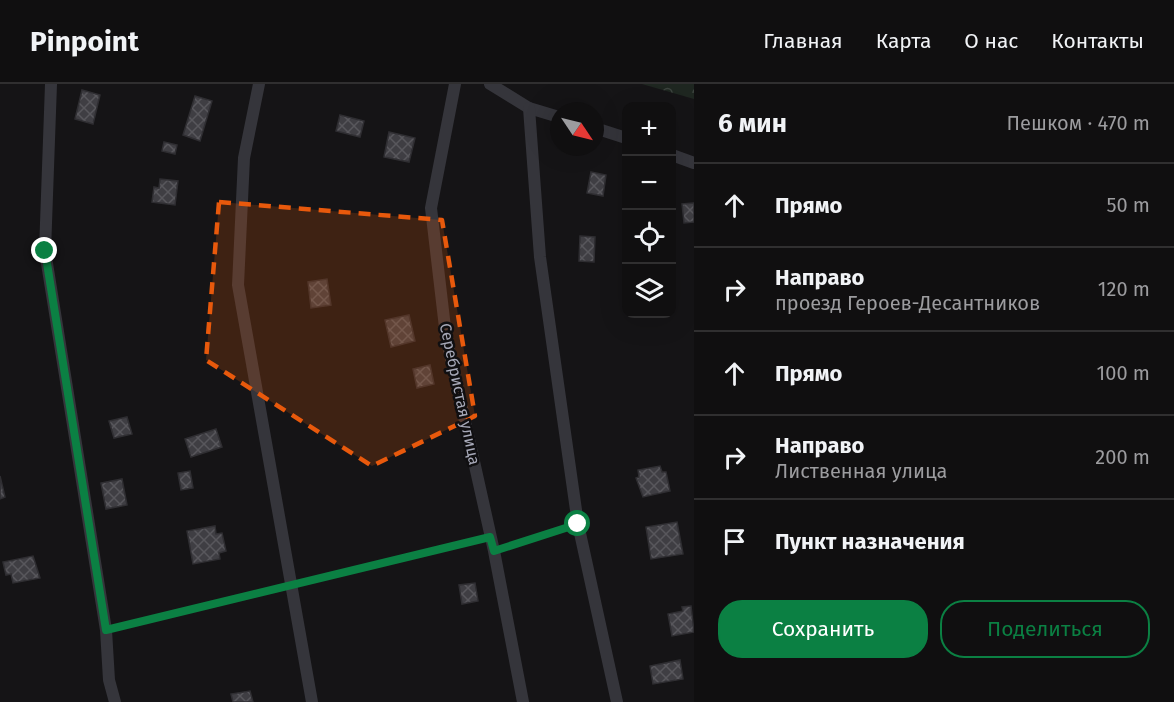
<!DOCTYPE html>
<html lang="ru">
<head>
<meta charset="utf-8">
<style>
	body { margin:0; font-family:"Fira Sans",sans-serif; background:#1e1d1e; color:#f1f3f6 }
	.controls { position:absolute; right:18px; top:18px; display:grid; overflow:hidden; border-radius:12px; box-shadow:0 6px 24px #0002 }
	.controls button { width:54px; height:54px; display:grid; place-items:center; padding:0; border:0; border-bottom:2px solid #302f30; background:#100f10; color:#f1f3f6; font:30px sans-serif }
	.compass { position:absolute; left:550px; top:18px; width:54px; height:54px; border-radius:50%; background:#100f10; box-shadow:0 6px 24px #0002; rotate:125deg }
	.stop { position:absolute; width:18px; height:18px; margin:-14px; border:4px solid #0b8043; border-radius:50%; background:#fff }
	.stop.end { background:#0b8043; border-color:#fff; box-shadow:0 2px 6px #0008 }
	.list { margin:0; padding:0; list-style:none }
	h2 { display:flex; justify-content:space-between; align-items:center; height:78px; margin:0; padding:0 24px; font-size:26px }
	h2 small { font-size:20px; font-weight:400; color:#9c9c9f }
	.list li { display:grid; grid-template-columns:39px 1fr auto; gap:18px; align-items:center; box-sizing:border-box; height:84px; padding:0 24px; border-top:2px solid #302f30 }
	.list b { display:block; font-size:22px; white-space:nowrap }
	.list p { margin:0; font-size:20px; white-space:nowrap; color:#9c9c9f }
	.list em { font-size:20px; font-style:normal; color:#9c9c9f }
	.actions { display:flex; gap:12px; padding:18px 24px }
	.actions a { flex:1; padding:14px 0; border:2px solid #0b8043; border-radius:24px; text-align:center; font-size:21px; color:#0b8043 }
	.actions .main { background:#0b8043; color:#fff }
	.icon { flex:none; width:33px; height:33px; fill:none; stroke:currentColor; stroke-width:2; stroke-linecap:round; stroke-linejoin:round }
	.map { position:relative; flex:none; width:694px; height:618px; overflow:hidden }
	header { display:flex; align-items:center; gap:36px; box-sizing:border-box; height:84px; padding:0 30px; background:#100f10; border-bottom:2px solid #302f30 }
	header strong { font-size:28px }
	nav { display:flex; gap:33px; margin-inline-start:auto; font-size:21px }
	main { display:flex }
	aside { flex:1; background:#100f10 }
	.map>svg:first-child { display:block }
</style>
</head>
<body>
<header>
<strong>Pinpoint</strong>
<nav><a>Главная</a><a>Карта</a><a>О нас</a><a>Контакты</a></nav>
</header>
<main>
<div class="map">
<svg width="694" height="618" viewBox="0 0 694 618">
	<defs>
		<pattern id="forest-crowns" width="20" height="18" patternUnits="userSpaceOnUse" patternTransform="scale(1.5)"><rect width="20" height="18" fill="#1e2620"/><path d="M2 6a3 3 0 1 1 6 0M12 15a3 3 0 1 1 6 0" fill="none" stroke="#3c433e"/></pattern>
		<pattern id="building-cross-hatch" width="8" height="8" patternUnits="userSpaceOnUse" patternTransform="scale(1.5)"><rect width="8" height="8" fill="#3f3e43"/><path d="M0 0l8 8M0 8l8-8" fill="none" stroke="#58575c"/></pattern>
	</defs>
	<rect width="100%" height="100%" fill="#151416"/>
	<!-- forest -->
	<polygon fill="url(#forest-crowns)" points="642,0 694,0 694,15"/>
	<!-- building -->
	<g fill="url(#building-cross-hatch)" stroke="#2f2e32" stroke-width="1.5">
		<polygon points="82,6 100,11 93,40 75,35"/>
		<polygon points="195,12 212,17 200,57 183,51"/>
		<polygon points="340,31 364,37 360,53 336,47"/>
		<polygon points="389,48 415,54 409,78 384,73"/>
		<polygon points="164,58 177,61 175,70 162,67"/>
		<polygon points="591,88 606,91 603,112 587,109"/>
		<polygon points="160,95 178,97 175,121 152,118 154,103 159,104"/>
		<polygon points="694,119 694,138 684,139 682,120"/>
		<polygon points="580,152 595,153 594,178 579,177"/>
		<polygon points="327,195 331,221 311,224 308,198"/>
		<polygon points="409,231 415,257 391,263 385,236"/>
		<polygon points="430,281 434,300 417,304 413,285"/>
		<polygon points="127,333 132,350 114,354 109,337"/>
		<polygon points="216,345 222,363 191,373 185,355"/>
		<polygon points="660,382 662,388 666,388 670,407 643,413 636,394 639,393 638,386"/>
		<polygon points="190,387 193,404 181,406 178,389"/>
		<polygon points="0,392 5,413 0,415"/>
		<polygon points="122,395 127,421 106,425 101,399"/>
		<polygon points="677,438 683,470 651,475 646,443"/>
		<polygon points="215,442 216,450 222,449 226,467 219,469 220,475 193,480 187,447"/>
		<polygon points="33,472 40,494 13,499 11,490 6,491 3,478"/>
		<polygon points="475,499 478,517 462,520 459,501"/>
		<polygon points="691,522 694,548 672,552 668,530 683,527 682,523"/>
		<polygon points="680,576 683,595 653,600 650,582"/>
		<polygon points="250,607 253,618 233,618 231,610"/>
	</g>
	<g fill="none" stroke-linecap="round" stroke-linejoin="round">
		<!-- service -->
		<g stroke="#35353b" stroke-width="6">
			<polyline points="494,467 578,440"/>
			<polyline points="107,546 490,453"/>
		</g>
		<!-- minor -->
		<g stroke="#35353b" stroke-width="12">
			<polyline points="51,0 45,167 106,546 109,596 115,618"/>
			<polyline points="259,0 244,74 238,201 312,618"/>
			<polyline points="455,0 431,124 446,252 494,467 523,618"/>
			<polyline points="490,0 529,24 559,33"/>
			<polyline points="529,24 540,173 578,440 617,618"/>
			<polyline points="595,44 626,54"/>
			<polyline points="672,71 694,79"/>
		</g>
	</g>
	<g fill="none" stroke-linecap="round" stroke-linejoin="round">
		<!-- route -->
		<polyline stroke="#0b8043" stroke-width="8" points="45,167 106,546 490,453 494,467 578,440"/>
	</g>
	<!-- marked area -->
	<path fill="#e8590c" fill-opacity="0.2" stroke="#e8590c" stroke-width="4.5" stroke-dasharray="12 8" stroke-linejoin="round" d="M219 118 442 136 475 332 372 382 206 276Z"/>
	<g text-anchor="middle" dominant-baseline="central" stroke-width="5" stroke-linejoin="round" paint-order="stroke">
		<!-- street labels -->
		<g font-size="16" fill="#a6a8b7" stroke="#100f11">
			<text transform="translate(460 310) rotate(78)">Серебристая улица</text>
		</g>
	</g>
</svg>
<div class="controls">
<button>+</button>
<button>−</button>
<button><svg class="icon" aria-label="locate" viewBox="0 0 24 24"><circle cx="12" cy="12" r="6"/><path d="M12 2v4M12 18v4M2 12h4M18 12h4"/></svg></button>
<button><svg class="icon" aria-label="layers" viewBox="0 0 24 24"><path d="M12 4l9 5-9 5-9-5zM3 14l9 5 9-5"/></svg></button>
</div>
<svg class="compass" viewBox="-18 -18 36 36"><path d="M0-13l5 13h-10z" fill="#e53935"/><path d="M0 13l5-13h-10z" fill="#9c9c9f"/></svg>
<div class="stop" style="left:578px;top:440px"></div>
<div class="stop end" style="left:45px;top:167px"></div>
</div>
<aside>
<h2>6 мин<small>Пешком · 470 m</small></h2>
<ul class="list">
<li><svg class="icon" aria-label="ahead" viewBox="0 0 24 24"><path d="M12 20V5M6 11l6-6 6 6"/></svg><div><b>Прямо</b></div><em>50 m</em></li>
<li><svg class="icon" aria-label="right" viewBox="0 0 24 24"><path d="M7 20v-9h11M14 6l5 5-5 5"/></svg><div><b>Направо</b><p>проезд Героев-Десантников</p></div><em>120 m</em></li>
<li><svg class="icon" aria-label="ahead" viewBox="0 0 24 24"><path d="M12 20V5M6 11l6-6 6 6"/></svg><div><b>Прямо</b></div><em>100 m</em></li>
<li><svg class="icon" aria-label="right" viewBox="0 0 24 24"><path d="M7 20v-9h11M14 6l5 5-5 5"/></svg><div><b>Направо</b><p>Лиственная улица</p></div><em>200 m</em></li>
<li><svg class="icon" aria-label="arrive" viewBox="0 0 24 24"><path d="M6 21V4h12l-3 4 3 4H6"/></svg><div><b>Пункт назначения</b></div></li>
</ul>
<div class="actions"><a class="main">Сохранить</a><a>Поделиться</a></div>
</aside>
</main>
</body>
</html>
